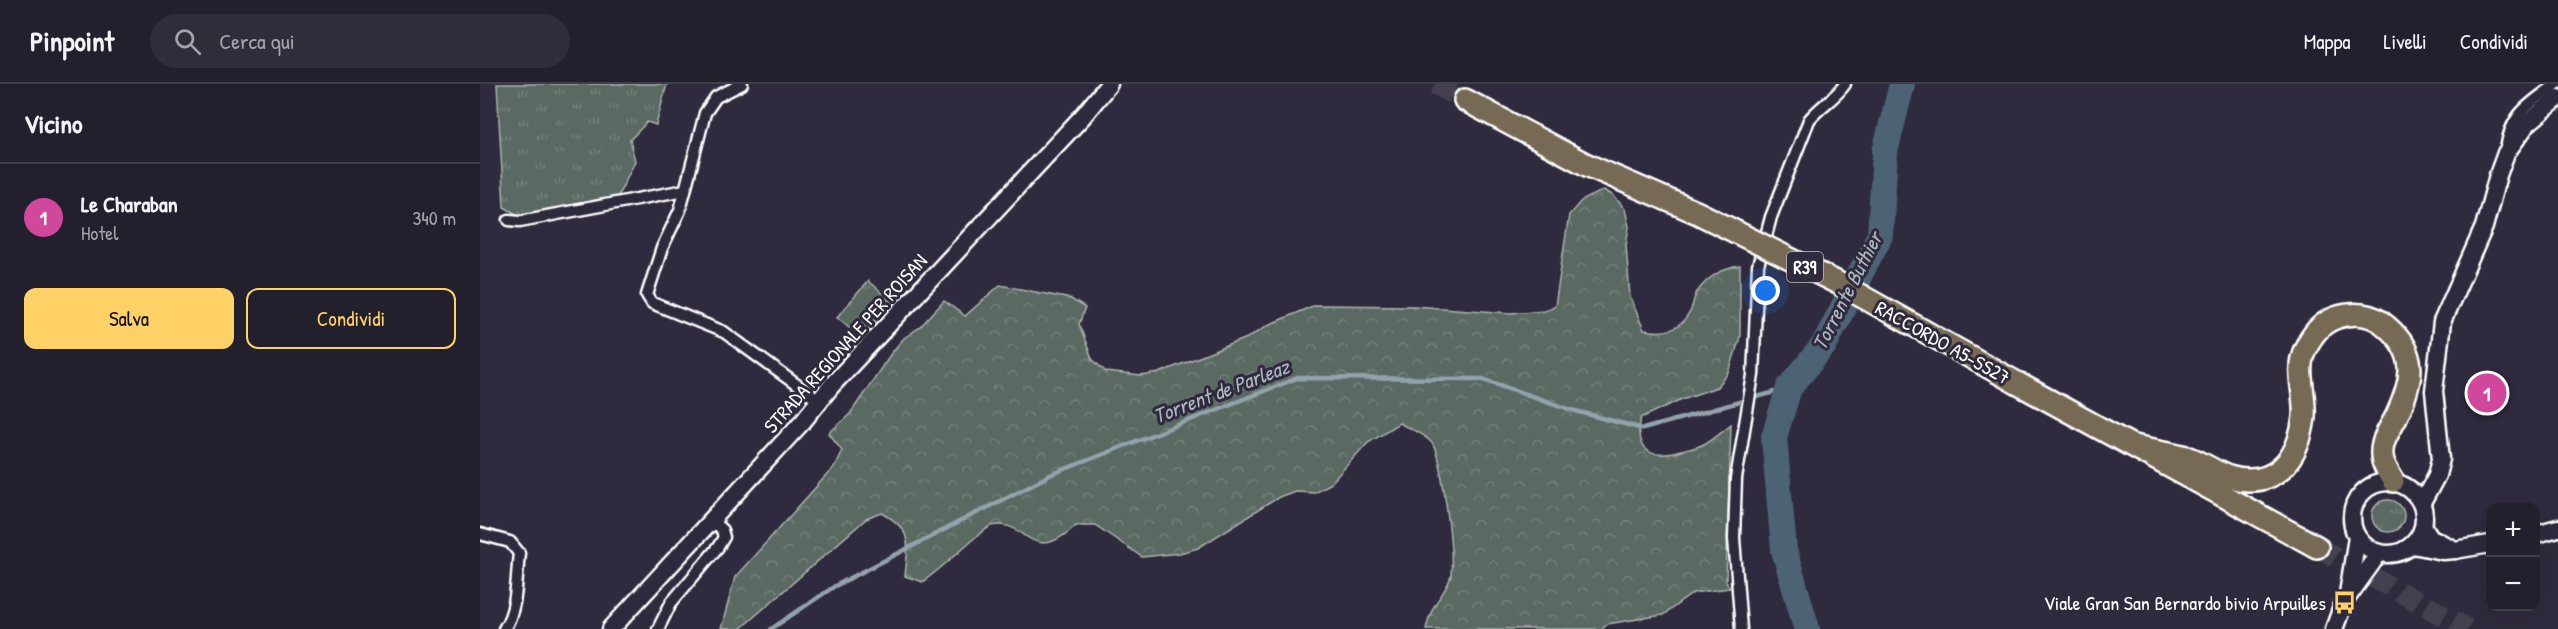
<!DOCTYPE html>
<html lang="it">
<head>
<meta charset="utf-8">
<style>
	body { margin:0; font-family:"Patrick Hand",sans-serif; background:#2f2d3a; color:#f1f3f6 }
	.controls { position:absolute; right:18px; bottom:18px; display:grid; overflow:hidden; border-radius:12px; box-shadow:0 6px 24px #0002 }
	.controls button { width:54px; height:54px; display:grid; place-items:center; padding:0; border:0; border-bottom:2px solid #403e4a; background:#23202e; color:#f1f3f6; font:30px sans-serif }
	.you { position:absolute; left:1286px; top:207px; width:21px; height:21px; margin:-15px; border:4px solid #fff; border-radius:50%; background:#1a73e8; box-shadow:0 0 0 9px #1a73e833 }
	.badge { display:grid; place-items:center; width:39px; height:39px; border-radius:50%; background:#ffd166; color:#fff; font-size:20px; font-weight:700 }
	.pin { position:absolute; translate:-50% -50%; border:3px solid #fff; box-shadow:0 2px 6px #0006 }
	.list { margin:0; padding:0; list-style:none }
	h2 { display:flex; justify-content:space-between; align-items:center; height:78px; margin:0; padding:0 24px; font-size:26px }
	h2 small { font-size:20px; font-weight:400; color:#a3a3aa }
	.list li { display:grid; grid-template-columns:39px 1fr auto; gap:18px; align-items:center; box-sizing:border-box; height:108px; padding:0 24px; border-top:2px solid #403e4a }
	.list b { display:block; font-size:22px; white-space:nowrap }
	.list p { margin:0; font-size:20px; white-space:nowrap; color:#a3a3aa }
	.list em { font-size:20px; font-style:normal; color:#a3a3aa }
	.actions { display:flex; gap:12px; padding:18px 24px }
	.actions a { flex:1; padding:14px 0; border:2px solid #ffd166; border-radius:12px; text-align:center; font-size:21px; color:#ffd166 }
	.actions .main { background:#ffd166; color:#111 }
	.icon { flex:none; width:33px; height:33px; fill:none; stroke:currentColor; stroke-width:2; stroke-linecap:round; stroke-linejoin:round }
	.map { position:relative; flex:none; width:2078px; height:545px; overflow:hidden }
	header { display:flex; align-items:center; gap:36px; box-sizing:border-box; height:84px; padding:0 30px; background:#23202e; border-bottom:2px solid #403e4a }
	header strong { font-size:28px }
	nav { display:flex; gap:33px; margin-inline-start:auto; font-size:21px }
	.search { width:420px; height:54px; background:#2f2d3a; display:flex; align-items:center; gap:15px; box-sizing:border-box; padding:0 21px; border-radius:33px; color:#a3a3aa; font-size:22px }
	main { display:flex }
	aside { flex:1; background:#23202e }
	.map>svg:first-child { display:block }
</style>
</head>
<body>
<header>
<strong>Pinpoint</strong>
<div class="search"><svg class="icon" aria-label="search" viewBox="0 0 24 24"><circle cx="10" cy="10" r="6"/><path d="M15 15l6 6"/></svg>Cerca qui</div>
<nav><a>Mappa</a><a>Livelli</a><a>Condividi</a></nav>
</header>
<main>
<aside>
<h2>Vicino<small></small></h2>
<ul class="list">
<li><span class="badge" style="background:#d1479c">1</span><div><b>Le Charaban</b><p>Hotel</p></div><em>340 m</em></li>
</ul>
<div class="actions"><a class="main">Salva</a><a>Condividi</a></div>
</aside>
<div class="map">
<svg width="2078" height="545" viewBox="0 0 2078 545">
	<defs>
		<pattern id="grass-tufts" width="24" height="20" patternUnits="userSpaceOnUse" patternTransform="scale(1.5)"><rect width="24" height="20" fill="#5a6b62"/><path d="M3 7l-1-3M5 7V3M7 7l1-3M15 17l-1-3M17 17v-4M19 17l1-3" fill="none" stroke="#73817a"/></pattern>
		<pattern id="forest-crowns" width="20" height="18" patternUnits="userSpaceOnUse" patternTransform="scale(1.5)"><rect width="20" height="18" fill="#5a6b62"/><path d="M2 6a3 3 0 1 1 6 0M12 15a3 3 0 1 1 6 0" fill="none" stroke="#73817a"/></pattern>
	</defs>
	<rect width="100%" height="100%" fill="#2f2a3d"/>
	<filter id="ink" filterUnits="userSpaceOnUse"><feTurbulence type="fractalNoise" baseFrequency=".0167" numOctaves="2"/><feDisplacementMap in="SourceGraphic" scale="12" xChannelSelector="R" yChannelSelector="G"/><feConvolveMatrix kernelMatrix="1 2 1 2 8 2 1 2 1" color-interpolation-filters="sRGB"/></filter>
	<g filter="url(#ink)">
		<!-- grass -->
		<g fill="url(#grass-tufts)" stroke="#acb5b0" stroke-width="1.5">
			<polygon points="17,0 187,0 176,41 167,38 150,56 155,77 138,112 38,131 24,123"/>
			<polygon points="388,197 412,218 381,253 357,233"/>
			<circle cx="1908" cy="432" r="16"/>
		</g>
		<!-- forest -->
		<path fill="url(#forest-crowns)" stroke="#acb5b0" stroke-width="1.5" d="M1124 106 1134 112 1145 125 1149 143 1146 160 1150 213 1164 246C1185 250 1201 247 1211 226 1213 220 1214 213 1217 208 1229 192 1241 185 1260 182V253L1249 289 1237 303 1202 315 1161 334C1153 367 1170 376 1201 367 1208 365 1217 364 1224 360 1233 355 1242 347 1251 340L1246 497 1250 504 1213 509 1183 531 1127 540 1121 545H946C951 519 962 515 970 495 976 481 962 369 951 358 944 350 928 344 919 339L888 358 851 399 834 408 815 407 799 413 718 464 700 469 662 473 615 441H596C550 485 547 433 512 442 508 443 503 448 500 450 479 465 464 484 442 498L425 492C428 461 434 446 402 429L386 435 260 545H241L255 493 354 383 362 366 349 349 370 330 412 268 424 254 440 243 464 217 485 232 520 201 591 215 605 224 599 240 612 275 626 288 661 292 679 289 767 254 788 241 835 221 934 222 1031 229 1064 226 1075 222 1089 131 1101 117Z"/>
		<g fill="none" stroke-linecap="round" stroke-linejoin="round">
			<!-- stream -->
			<polyline stroke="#93a2ac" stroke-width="4.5" points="291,545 355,502 570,391 817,294 1003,295 1092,326 1163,345 1309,304"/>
			<!-- river -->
			<polyline stroke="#4b6475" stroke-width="26" points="1327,545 1304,466 1294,353 1309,304 1344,261 1400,151 1405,68 1422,0"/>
			<!-- motorway-tunnel -->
			<g stroke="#443f50" stroke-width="21" stroke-dasharray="21 10" stroke-linecap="butt">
				<polyline points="955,0 985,16"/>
				<polyline points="1837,463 1988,545"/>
			</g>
			<defs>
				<g id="minor">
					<polyline points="262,0 236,13 225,29 200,126 182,164 167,211 172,219 244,248 339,317"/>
					<path d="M2026 68C2029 31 2049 20 2077 0"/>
					<polyline points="29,136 40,137 205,106"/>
					<path d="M0 450 30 458 39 469C36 494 38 524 24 545"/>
					<polyline points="178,545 191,519 238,463 244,453 242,446 232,437"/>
					<path d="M1261 545 1254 454 1256 395 1273 291 1278 182 1291 133 1329 36C1340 22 1356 14 1365 0"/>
				</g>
				<g id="secondary">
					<circle cx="1908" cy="434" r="36"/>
					<polyline points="1942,419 1957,391 1961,375 1954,307 1962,238 2004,143 2018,91 2026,69 2047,40 2078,14"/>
					<polyline points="2056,450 2078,444"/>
					<polyline points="1933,461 1963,467 1975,466 1950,453 1944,443"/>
					<polyline points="1975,466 2010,460"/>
					<polyline points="1868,510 1877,453"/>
					<polyline points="131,545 323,337 352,301 603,32 629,0"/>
					<polyline points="1854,545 1864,518 1899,469"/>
				</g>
				<g id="motorway">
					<polyline points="985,16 1107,81"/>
					<polyline points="1537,299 1837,463"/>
					<path d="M1654 362C1671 366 1690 368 1707 373 1722 378 1734 388 1749 393 1795 406 1819 375 1824 333 1826 311 1815 286 1825 265 1832 251 1840 240 1855 234 1873 228 1892 229 1906 242 1939 270 1933 296 1917 331 1913 340 1905 350 1903 360 1899 376 1906 384 1913 397"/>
				</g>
			</defs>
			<!-- minor casing -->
			<use href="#minor" stroke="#fff" stroke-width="15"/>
			<!-- secondary casing -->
			<use href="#secondary" stroke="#fff" stroke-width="21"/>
			<!-- motorway casing -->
			<use href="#motorway" stroke="#fff" stroke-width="26"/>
			<!-- minor -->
			<use href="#minor" stroke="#2f2a3d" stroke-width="10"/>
			<!-- secondary -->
			<use href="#secondary" stroke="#2f2a3d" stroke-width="16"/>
			<!-- motorway -->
			<use href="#motorway" stroke="#776a54" stroke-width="21"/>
			<defs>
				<polyline id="motorway-bridge" points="1107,81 1218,129 1358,199 1537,299"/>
			</defs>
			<!-- motorway-bridge casing -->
			<use href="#motorway-bridge" stroke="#fff" stroke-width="26" stroke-linecap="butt"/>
			<!-- motorway-bridge -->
			<use href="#motorway-bridge" stroke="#776a54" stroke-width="21"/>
		</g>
	</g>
	<!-- icons -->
	<defs>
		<symbol id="bus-bare" viewBox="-9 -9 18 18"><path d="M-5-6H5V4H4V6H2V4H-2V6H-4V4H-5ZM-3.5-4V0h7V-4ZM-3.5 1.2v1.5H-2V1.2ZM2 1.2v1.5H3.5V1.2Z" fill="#ffd166" stroke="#2f2a3d" stroke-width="2.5" paint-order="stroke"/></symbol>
	</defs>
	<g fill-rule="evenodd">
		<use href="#bus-bare" x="1848" y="502" width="33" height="33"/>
	</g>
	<g text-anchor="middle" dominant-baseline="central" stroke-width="6" stroke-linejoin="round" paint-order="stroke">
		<!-- shield labels -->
		<rect fill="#2f2a3d" stroke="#c1bfc5" stroke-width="1.5" x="1307" y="168" width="36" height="30" rx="4.5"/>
		<g font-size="18" font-weight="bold" fill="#fff">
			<text x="1325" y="183">R39</text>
		</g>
		<!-- street labels -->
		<g font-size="20" fill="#fff" stroke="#2f2a3d">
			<text transform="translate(1463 258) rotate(29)">RACCORDO A5-SS27</text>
			<text transform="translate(365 259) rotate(-48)">STRADA REGIONALE PER ROISAN</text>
		</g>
		<!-- poi labels -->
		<g font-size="20" fill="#fff" stroke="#2f2a3d" text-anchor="end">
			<text x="1846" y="518">Viale Gran San Bernardo bivio Arpuilles</text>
		</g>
		<!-- water labels -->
		<g font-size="21" font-style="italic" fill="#aeb9c1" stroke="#2f2a3d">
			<text transform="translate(1367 207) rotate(-63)">Torrente Buthier</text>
			<text transform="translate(741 307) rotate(-21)">Torrent de Parleaz</text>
		</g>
	</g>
</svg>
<div class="controls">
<button>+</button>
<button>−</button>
</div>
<div class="you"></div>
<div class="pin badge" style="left:2007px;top:309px;background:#d1479c">1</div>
</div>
</main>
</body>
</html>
